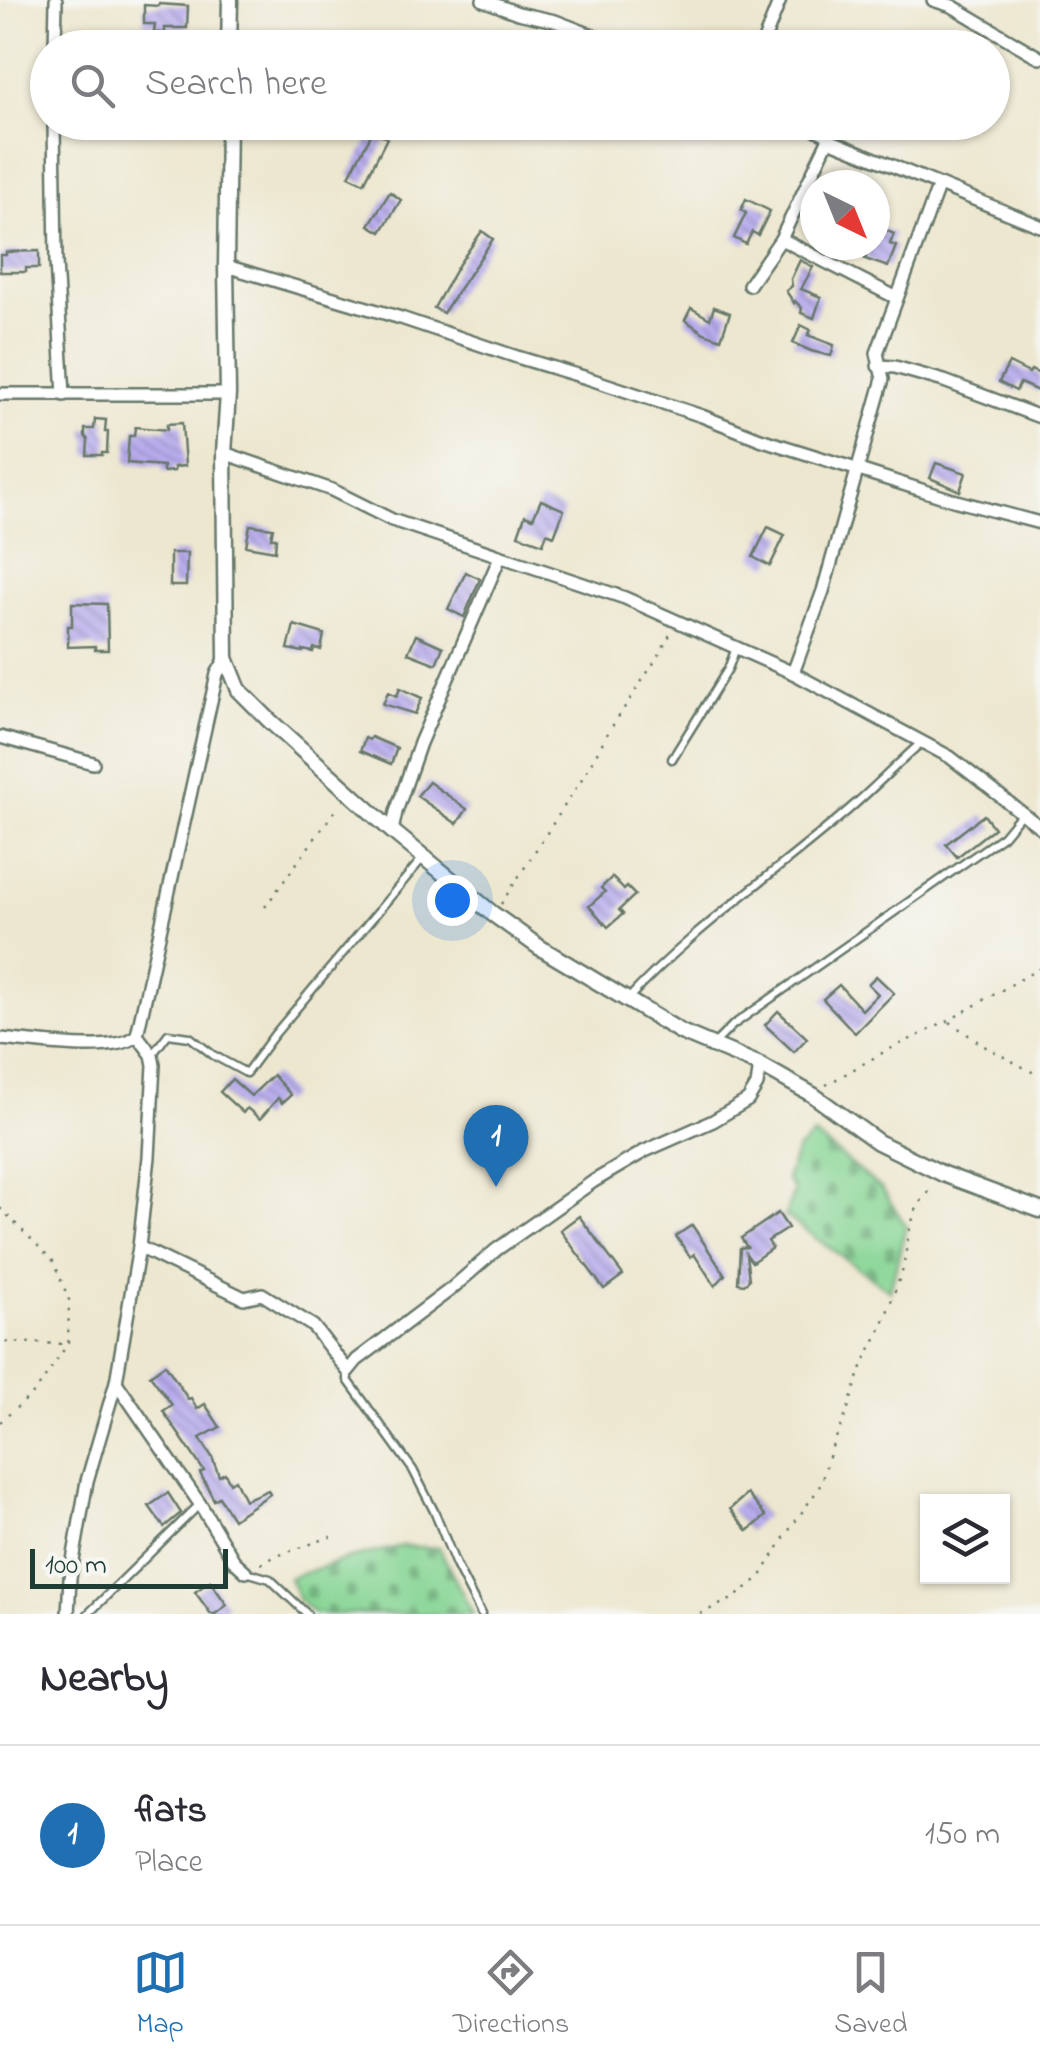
<!DOCTYPE html>
<html lang="en">
<head>
<meta charset="utf-8">
<style>
	body { margin:0; font-family:"Indie Flower",sans-serif; background:#f2f2f3; color:#2b2b33 }
	.controls { position:absolute; right:30px; bottom:30px; display:grid; overflow:hidden; border-radius:0px; box-shadow:0 2px 8px #0004 }
	.controls button { width:90px; height:90px; display:grid; place-items:center; padding:0; border:0; border-bottom:2px solid #e1e1e2; background:#fff; color:#2b2b33; font:50px sans-serif }
	.compass { position:absolute; left:800px; top:170px; width:90px; height:90px; border-radius:50%; background:#fff; box-shadow:0 2px 8px #0004; rotate:137deg }
	.scale { position:absolute; left:30px; bottom:25px; width:198px; box-sizing:border-box; padding-left:10px; border:5px solid #1f3d34; border-top:0; font-size:28px; line-height:35px; white-space:nowrap; color:#1f3d34; -webkit-text-stroke:8px #f6f6f2; paint-order:stroke }
	.you { position:absolute; left:452px; top:900px; width:35px; height:35px; margin:-25px; border:8px solid #fff; border-radius:50%; background:#1a73e8; box-shadow:0 0 0 15px #1a73e833 }
	.badge { display:grid; place-items:center; width:65px; height:65px; border-radius:50%; background:#1f6fb2; color:#fff; font-size:32px; font-weight:700 }
	.pin { position:absolute; translate:-50% -82px; filter:drop-shadow(0 2px 5px #0008) }
	.pin::after { content:''; position:absolute; top:52px; width:35px; height:30px; background:inherit; clip-path:polygon(0 0,100% 0,50% 100%) }
	.list { margin:0; padding:0; list-style:none }
	h2 { display:flex; justify-content:space-between; align-items:center; height:130px; margin:0; padding:0 40px; font-size:42px }
	h2 small { font-size:32px; font-weight:400; color:#7c7c81 }
	.list li { display:grid; grid-template-columns:65px 1fr auto; gap:30px; align-items:center; box-sizing:border-box; height:180px; padding:0 40px; border-top:2px solid #e1e1e2 }
	.list b { display:block; font-size:38px; white-space:nowrap }
	.list p { margin:0; font-size:32px; white-space:nowrap; color:#7c7c81 }
	.list em { font-size:32px; font-style:normal; color:#7c7c81 }
	.icon { flex:none; width:55px; height:55px; fill:none; stroke:currentColor; stroke-width:2; stroke-linecap:round; stroke-linejoin:round }
	.map { position:relative; flex:none; width:1040px; height:1614px; overflow:hidden }
	.search { position:absolute; background:#fff; box-shadow:0 2px 8px #0004; left:30px; right:30px; top:30px; height:110px; display:flex; align-items:center; gap:25px; box-sizing:border-box; padding:0 35px; border-radius:55px; color:#7c7c81; font-size:38px }
	.sheet { height:310px; background:#fff }
	nav { display:flex; justify-content:space-around; align-items:center; box-sizing:border-box; height:140px; border-top:2px solid #e1e1e2; background:#fff; font-size:28px; color:#7c7c81 }
	nav a { display:grid; justify-items:center; gap:5px }
	nav .on { color:#1f6fb2 }
	.map>svg:first-child { display:block }
</style>
</head>
<body>
<div class="map">
<svg width="1040" height="1614" viewBox="0 0 1040 1614">
	<defs>
		<pattern id="cemetery-stones" width="16" height="16" patternUnits="userSpaceOnUse" patternTransform="scale(2.5)"><rect width="16" height="16" fill="#87d594"/><path d="M2 7V4a2 2 0 0 1 4 0v3zM10 15v-3a2 2 0 0 1 4 0v3z" fill="#6eae7a"/></pattern>
		<pattern id="building-back-hatch" width="6" height="6" patternUnits="userSpaceOnUse" patternTransform="scale(2.5)"><rect width="6" height="6" fill="#b8aced"/><path d="M-1 5l2 2M0 0l6 6M5-1l2 2" fill="none" stroke="#958dc1"/></pattern>
	</defs>
	<rect width="100%" height="100%" fill="#f6f6f2"/>
	<filter id="ink" filterUnits="userSpaceOnUse"><feTurbulence type="fractalNoise" baseFrequency=".01" numOctaves="2"/><feDisplacementMap in="SourceGraphic" scale="20" xChannelSelector="R" yChannelSelector="G"/><feConvolveMatrix kernelMatrix="1 2 1 2 8 2 1 2 1" color-interpolation-filters="sRGB"/></filter>
	<filter id="wash" filterUnits="userSpaceOnUse"><feTurbulence type="fractalNoise" baseFrequency=".0048" numOctaves="4" result="noise"/><feDisplacementMap in="SourceGraphic" scale="40" xChannelSelector="R" yChannelSelector="G"/><feGaussianBlur stdDeviation="2.25" result="paint"/><feColorMatrix in="noise" values="0 0 0 0 0 0 0 0 0 0 0 0 0 0 0 0 0 1.4 0 .05"/><feComposite in="paint" operator="in"/></filter>
	<g filter="url(#wash)">
		<rect width="100%" height="100%" fill="#ede7cf"/>
		<!-- cemetery -->
		<g fill="url(#cemetery-stones)" stroke="#538964" stroke-width="2.5">
			<polygon points="814,1135 882,1189 906,1226 890,1291 785,1216 794,1191 786,1179 797,1150"/>
			<polygon points="402,1546 439,1548 473,1614 314,1614 299,1600 289,1578 346,1559"/>
		</g>
		<g id="blocks">
			<!-- building -->
			<g fill="url(#building-back-hatch)">
				<polygon points="159,4 188,6 187,28 165,28 165,33 154,33 155,24 144,24 144,5 159,6"/>
				<polygon points="373,131 387,138 364,183 349,176"/>
				<polygon points="390,192 401,200 381,232 369,225"/>
				<polygon points="746,199 770,211 758,235 752,232 746,244 734,238 746,213 741,210"/>
				<polygon points="881,228 894,234 890,244 896,246 888,267 865,259 870,245 875,245"/>
				<polygon points="482,231 493,239 443,313 434,308 459,264"/>
				<polygon points="39,251 39,268 26,268 26,272 0,272 0,255 6,255 6,252"/>
				<polygon points="800,260 813,267 801,289 821,297 814,318 801,313 802,308 795,301 794,303 786,291 792,286 791,279"/>
				<polygon points="714,307 730,313 721,339 704,333 685,320 691,308 710,319"/>
				<polygon points="801,325 811,330 808,335 834,345 831,356 811,351 793,343"/>
				<polygon points="1009,363 1029,373 1031,370 1040,374 1040,392 1020,383 1016,391 999,382"/>
				<polygon points="95,419 106,420 105,432 108,432 107,453 102,453 102,455 87,455 88,440 85,436 85,429 94,429"/>
				<polygon points="182,423 185,466 174,467 174,471 163,472 163,466 127,463 129,436 134,436 135,427 167,430 167,424"/>
				<polygon points="936,463 966,473 960,491 930,478"/>
				<polygon points="541,500 564,510 554,536 547,533 543,544 518,535 525,515 533,518"/>
				<polygon points="250,525 273,528 271,538 276,538 275,551 246,546"/>
				<polygon points="768,527 785,535 770,566 753,557"/>
				<polygon points="170,553 187,553 186,586 170,586"/>
				<polygon points="466,572 480,579 464,617 448,609"/>
				<polygon points="72,603 107,604 108,650 95,650 95,646 68,647 68,626 72,626"/>
				<polygon points="294,625 324,634 321,650 314,648 313,652 303,650 303,652 288,649"/>
				<polygon points="416,635 443,647 436,664 408,653"/>
				<polygon points="400,688 422,698 415,714 383,704 388,692 397,696"/>
				<polygon points="371,737 397,748 391,764 360,751 365,738 369,740"/>
				<polygon points="429,782 467,809 457,824 417,796"/>
				<polygon points="984,815 994,828 957,857 946,844"/>
				<polygon points="612,877 624,890 627,887 635,895 619,910 623,914 608,927 589,906 605,892 601,888"/>
				<polygon points="876,976 894,993 855,1033 823,999 839,985 862,1010 878,994 868,984"/>
				<polygon points="778,1011 807,1038 794,1052 765,1025"/>
				<polygon points="273,1075 291,1095 282,1103 278,1098 260,1119 247,1108 243,1113 220,1092 232,1079 251,1096"/>
				<polygon points="778,1213 788,1228 768,1241 772,1248 752,1262 746,1254 749,1280 744,1284 738,1283 740,1248 747,1247 741,1238"/>
				<polygon points="579,1216 623,1275 604,1289 560,1230"/>
				<polygon points="692,1225 725,1275 715,1286 694,1254 690,1257 676,1236"/>
				<polygon points="165,1364 188,1399 191,1398 197,1409 205,1404 220,1427 200,1438 212,1457 219,1476 225,1473 230,1483 235,1480 245,1500 268,1490 270,1494 233,1519 219,1497 214,1500 200,1473 204,1471 163,1411 172,1405 150,1375"/>
				<polygon points="168,1493 181,1513 164,1527 149,1506"/>
				<polygon points="747,1494 766,1516 748,1531 730,1509"/>
				<polygon points="210,1581 227,1605 215,1614 211,1614 195,1592"/>
			</g>
		</g>
	</g>
	<g filter="url(#ink)">
		<use href="#blocks" fill-opacity="0" stroke="#67786a" stroke-width="2.5"/>
		<g fill="none" stroke-linecap="round" stroke-linejoin="round">
			<defs>
				<g id="service">
					<polyline points="672,759 728,669 736,648"/>
					<path d="M626 1001C694 927 779 871 854 805 877 785 898 763 922 742"/>
					<polyline points="713,1045 733,1025 1003,836 1022,813"/>
					<polyline points="152,1055 168,1034 190,1037 213,1055 246,1073 274,1035 422,859"/>
					<polyline points="348,1372 348,1380 413,1470 434,1511 456,1565 481,1614"/>
					<polyline points="246,1572 270,1579 307,1614"/>
					<polyline points="88,1614 200,1504"/>
				</g>
				<g id="minor">
					<polyline points="483,0 518,13 555,21 625,48"/>
					<polyline points="933,0 952,6 1040,58"/>
					<polyline points="55,48 56,0"/>
					<polyline points="761,48 780,0"/>
					<polyline points="54,122 56,262 64,395"/>
					<polyline points="829,140 1040,226"/>
					<polyline points="781,239 897,298"/>
					<polyline points="226,266 401,318 517,357 587,378 702,416 760,439 859,470 953,500 1040,523"/>
					<polyline points="749,285 781,239 830,136 800,122"/>
					<polyline points="878,366 895,367 944,381 1040,417"/>
					<polyline points="0,394 228,394"/>
					<polyline points="224,453 332,490 392,520 625,598 793,673 950,757 1040,827"/>
					<polyline points="793,673 823,591 883,379 877,353 938,187"/>
					<polyline points="0,737 93,763"/>
					<polyline points="392,831 396,812 420,743 500,557"/>
					<path d="M0 1039C31 1041 115 1056 137 1035L217 674 226 658"/>
					<polyline points="139,1247 244,1298 262,1294 313,1326 348,1371 357,1360 451,1289 496,1250 594,1181 645,1151 713,1121 748,1100 757,1085 760,1065"/>
					<polyline points="116,1382 200,1504 234,1561 246,1572"/>
					<polyline points="68,1614 70,1578 87,1481 116,1382 139,1247 149,1157 154,1065 152,1055 137,1035"/>
				</g>
				<g id="tertiary">
					<polyline points="229,48 230,0"/>
					<polyline points="228,122 226,266 228,394 224,453 226,658 239,690 270,721 392,831 493,914 539,947 681,1032 760,1065 813,1095 878,1142 943,1174 1040,1210"/>
				</g>
			</defs>
			<!-- service casing -->
			<use href="#service" stroke="#67786a" stroke-width="11"/>
			<!-- minor casing -->
			<use href="#minor" stroke="#67786a" stroke-width="16"/>
			<!-- tertiary casing -->
			<use href="#tertiary" stroke="#67786a" stroke-width="19"/>
			<!-- path -->
			<g stroke="#67786a" stroke-width="2.5" stroke-dasharray="2.5 8" stroke-linecap="butt">
				<polyline points="501,904 585,774 609,731 659,655 672,631"/>
				<polyline points="265,907 339,805"/>
				<polyline points="950,1022 984,1046 1036,1074"/>
				<polyline points="826,1085 884,1052 948,1021 1040,968"/>
				<polyline points="0,1208 54,1262 69,1300 68,1344 0,1342"/>
				<polyline points="0,1422 36,1391 67,1345"/>
				<polyline points="261,1564 274,1557 336,1535"/>
				<polyline points="700,1614 734,1598 761,1576 785,1536 819,1488 833,1444 843,1423 864,1361 881,1329 903,1269 910,1227 918,1205 933,1187"/>
			</g>
			<!-- service -->
			<use href="#service" stroke="#fff" stroke-width="6"/>
			<!-- minor -->
			<use href="#minor" stroke="#fff" stroke-width="11"/>
			<!-- tertiary -->
			<use href="#tertiary" stroke="#fff" stroke-width="14"/>
		</g>
	</g>
</svg>
<div class="controls">
<button><svg class="icon" aria-label="layers" viewBox="0 0 24 24"><path d="M12 4l9 5-9 5-9-5zM3 14l9 5 9-5"/></svg></button>
</div>
<svg class="compass" viewBox="-18 -18 36 36"><path d="M0-13l5 13h-10z" fill="#e53935"/><path d="M0 13l5-13h-10z" fill="#7c7c81"/></svg>
<div class="scale">100 m</div>
<div class="you"></div>
<div class="pin badge" style="left:496px;top:1187px">1</div>
<div class="search"><svg class="icon" aria-label="search" viewBox="0 0 24 24"><circle cx="10" cy="10" r="6"/><path d="M15 15l6 6"/></svg>Search here</div>
</div>
<section class="sheet">
<h2>Nearby<small></small></h2>
<ul class="list">
<li><span class="badge">1</span><div><b>flats</b><p>Place</p></div><em>150 m</em></li>
</ul>
</section>
<nav>
<a class="on"><svg class="icon" aria-label="map" viewBox="0 0 24 24"><path d="M3 6l6-2 6 2 6-2v14l-6 2-6-2-6 2zM9 4v14M15 6v14"/></svg>Map</a>
<a><svg class="icon" aria-label="directions" viewBox="0 0 24 24"><path d="M12 3l9 9-9 9-9-9zM9 14v-3h6M13 9l2 2-2 2"/></svg>Directions</a>
<a><svg class="icon" aria-label="saved" viewBox="0 0 24 24"><path d="M7 4h10v16l-5-4-5 4z"/></svg>Saved</a>
</nav>
</body>
</html>
